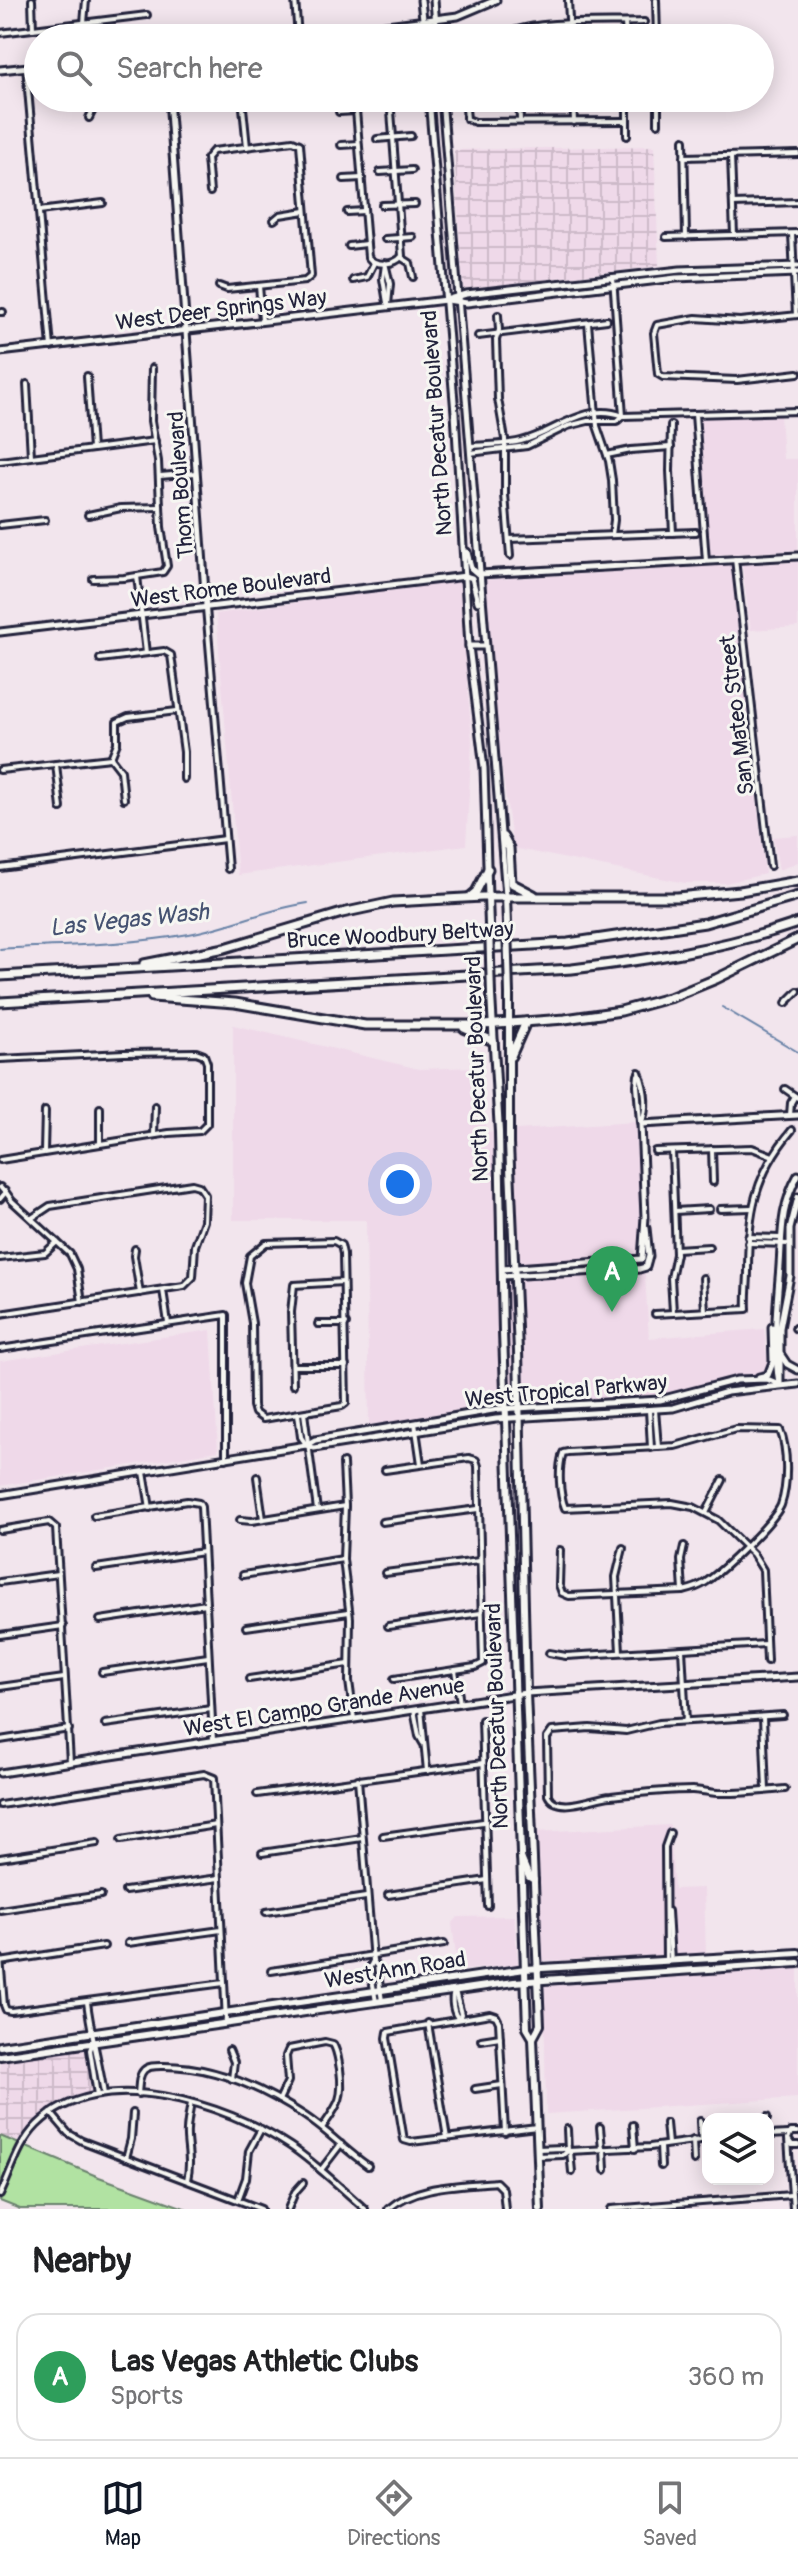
<!DOCTYPE html>
<html lang="en">
<head>
<meta charset="utf-8">
<style>
	body { margin:0; font-family:Pangolin,sans-serif; background:#f6f6f6; color:#202124 }
	.controls { position:absolute; right:24px; bottom:24px; display:grid; overflow:hidden; border-radius:16px; box-shadow:0 4px 20px #0003 }
	.controls button { width:72px; height:72px; display:grid; place-items:center; padding:0; border:0; border-bottom:2px solid #e0e0e0; background:#fff; color:#202124; font:40px sans-serif }
	.you { position:absolute; left:400px; top:1184px; width:28px; height:28px; margin:-20px; border:6px solid #fff; border-radius:50%; background:#1a73e8; box-shadow:0 0 0 12px #1a73e833 }
	.badge { display:grid; place-items:center; width:52px; height:52px; border-radius:50%; background:#111827; color:#fff; font-size:26px; font-weight:700 }
	.pin { position:absolute; translate:-50% -66px; filter:drop-shadow(0 2px 4px #0008) }
	.pin::after { content:''; position:absolute; top:42px; width:28px; height:24px; background:inherit; clip-path:polygon(0 0,100% 0,50% 100%) }
	.list { margin:0; padding:0; list-style:none }
	h2 { display:flex; justify-content:space-between; align-items:center; height:104px; margin:0; padding:0 32px; font-size:34px }
	h2 small { font-size:26px; font-weight:400; color:#757577 }
	.list li { display:grid; grid-template-columns:52px 1fr auto; gap:24px; align-items:center; box-sizing:border-box; height:128px; margin:0 16px 16px; padding:0 16px; border:2px solid #e0e0e0; border-radius:24px }
	.list b { display:block; font-size:30px; white-space:nowrap }
	.list p { margin:0; font-size:26px; white-space:nowrap; color:#757577 }
	.list em { font-size:26px; font-style:normal; color:#757577 }
	.icon { flex:none; width:44px; height:44px; fill:none; stroke:currentColor; stroke-width:2; stroke-linecap:round; stroke-linejoin:round }
	.map { position:relative; flex:none; width:798px; height:2209px; overflow:hidden }
	.search { position:absolute; background:#fff; box-shadow:0 4px 20px #0003; left:24px; right:24px; top:24px; height:88px; display:flex; align-items:center; gap:20px; box-sizing:border-box; padding:0 28px; border-radius:44px; color:#757577; font-size:30px }
	.sheet { height:248px; background:#fff }
	nav { display:flex; justify-content:space-around; align-items:center; box-sizing:border-box; height:112px; border-top:2px solid #e0e0e0; background:#fff; font-size:22px; color:#757577 }
	nav a { display:grid; justify-items:center; gap:4px }
	nav .on { color:#111827 }
	.map>svg:first-child { display:block }
</style>
</head>
<body>
<div class="map">
<svg width="798" height="2209" viewBox="0 0 798 2209">
	<defs>
		<pattern id="industrial-grid" width="8" height="8" patternUnits="userSpaceOnUse" patternTransform="scale(2)"><rect width="8" height="8" fill="#efd9e9"/><path d="M0 4h8M4 0v8" fill="none" stroke="#cdbac9"/></pattern>
	</defs>
	<rect width="100%" height="100%" fill="#f2e5ed"/>
	<filter id="ink" filterUnits="userSpaceOnUse"><feTurbulence type="fractalNoise" baseFrequency=".0125" numOctaves="2"/><feDisplacementMap in="SourceGraphic" scale="16" xChannelSelector="R" yChannelSelector="G"/><feConvolveMatrix kernelMatrix="1 2 1 2 8 2 1 2 1" color-interpolation-filters="sRGB"/></filter>
	<g filter="url(#ink)">
		<!-- built -->
		<g fill="#efd9e9">
			<polygon points="780,415 783,459 798,459 798,550 709,555 700,419"/>
			<polygon points="798,562 798,627 751,630 742,565"/>
			<polygon points="731,565 765,874 726,883 685,883 513,848 492,697 483,580"/>
			<polygon points="459,579 472,741 466,845 238,875 216,614"/>
			<polygon points="798,835 798,862 779,870 773,837"/>
			<polygon points="233,1025 419,1069 476,1067 486,1132 635,1122 649,1338 764,1329 768,1366 764,1373 728,1377 657,1397 521,1404 369,1425 366,1220 233,1220"/>
			<polygon points="211,1330 218,1451 0,1486 0,1361"/>
			<polygon points="670,1825 674,1889 704,1888 706,1955 541,1961 536,1832"/>
			<polygon points="514,1916 518,1964 458,1971 452,1924 458,1917"/>
			<polygon points="798,1968 798,2098 546,2114 544,1986"/>
		</g>
		<!-- industrial -->
		<g fill="url(#industrial-grid)">
			<polygon points="654,146 659,266 463,289 454,150"/>
			<polygon points="86,2049 92,2092 68,2099 50,2109 16,2143 0,2136 0,2059"/>
		</g>
		<!-- green -->
		<polygon fill="#b1e2a2" stroke="#6a826e" stroke-width="2" points="0,2136 99,2177 187,2209 20,2209 0,2201"/>
		<g fill="none" stroke-linecap="round" stroke-linejoin="round">
			<!-- stream -->
			<g stroke="#6882a7" stroke-width="2">
				<path d="M0 949C63 945 127 945 189 934 230 927 266 909 308 903"/>
				<polyline points="722,1007 798,1052"/>
			</g>
			<defs>
				<g id="minor">
					<polyline points="32,0 33,29"/>
					<polyline points="295,0 298,36"/>
					<polyline points="568,0 570,38"/>
					<polyline points="656,0 657,38"/>
					<polyline points="84,23 86,0"/>
					<polyline points="625,23 626,38"/>
					<polyline points="0,33 147,15"/>
					<path d="M497 38C531 18 604 24 644 22"/>
					<polyline points="26,67 51,347"/>
					<polyline points="242,98 247,147"/>
					<path d="M355 98 368 257C375 267 395 265 402 256L390 98"/>
					<polyline points="465,98 467,119 475,122 625,121"/>
					<polyline points="519,98 520,120"/>
					<polyline points="573,98 574,122"/>
					<polyline points="375,105 408,103"/>
					<polyline points="339,112 356,111"/>
					<polyline points="89,118 94,108 93,98"/>
					<polyline points="658,124 658,98"/>
					<polyline points="627,136 627,98"/>
					<polyline points="377,139 411,136"/>
					<polyline points="684,140 686,237"/>
					<polyline points="341,145 358,144"/>
					<polyline points="731,156 734,235"/>
					<polyline points="684,157 798,154"/>
					<polyline points="380,172 412,170"/>
					<polyline points="344,179 362,178"/>
					<polyline points="210,192 207,158 213,151 293,141 300,144 311,276 305,281 227,289 219,286"/>
					<polyline points="733,204 798,202"/>
					<polyline points="382,205 415,204"/>
					<polyline points="39,211 103,203"/>
					<polyline points="347,212 364,211"/>
					<polyline points="274,220 280,215 305,211"/>
					<polyline points="792,234 796,315"/>
					<polyline points="666,237 798,233"/>
					<polyline points="385,239 413,237"/>
					<polyline points="349,246 366,244"/>
					<polyline points="402,258 410,263 413,277"/>
					<polyline points="385,263 390,284 388,305"/>
					<polyline points="385,264 383,279 387,303"/>
					<polyline points="613,277 623,416"/>
					<polyline points="353,280 367,277 374,263"/>
					<polyline points="259,286 262,320"/>
					<polyline points="0,312 3,312"/>
					<polyline points="498,315 499,330 496,340 498,399 505,439 505,495 510,556"/>
					<polyline points="798,315 740,321 696,318 657,325 654,333 658,374 663,377 737,380 798,373"/>
					<polyline points="588,323 597,426 609,461 612,480 614,520 612,535"/>
					<polyline points="478,336 607,320"/>
					<polyline points="87,376 92,449"/>
					<polyline points="27,384 31,456"/>
					<polyline points="695,414 706,561"/>
					<polyline points="671,425 670,471 673,533"/>
					<path d="M470 446C486 445 504 445 521 441 555 433 585 401 623 416L798 411"/>
					<polyline points="470,453 527,446 568,426 588,421 617,421 623,416"/>
					<polyline points="607,455 631,450 671,447"/>
					<polyline points="0,461 155,441"/>
					<polyline points="160,476 196,473"/>
					<polyline points="88,515 121,508 160,507"/>
					<polyline points="0,525 45,520"/>
					<polyline points="509,539 696,532"/>
					<polyline points="735,559 770,866"/>
					<polyline points="137,576 146,653"/>
					<polyline points="93,579 124,578 163,572 167,566 161,527 158,461 151,421 152,368"/>
					<polyline points="206,608 228,869"/>
					<polyline points="100,659 164,651 171,655 184,752 184,779"/>
					<polyline points="56,764 61,808"/>
					<polyline points="0,770 111,758"/>
					<polyline points="124,799 121,771 111,758 117,743 117,722 128,717 177,711"/>
					<polyline points="0,868 225,839"/>
					<polyline points="786,1003 798,991"/>
					<polyline points="0,1059 124,1053 196,1052 204,1055 207,1063 207,1124 200,1131 169,1133 0,1160"/>
					<path d="M639 1072C645 1088 648 1108 641 1124"/>
					<polyline points="638,1075 637,1085 640,1122"/>
					<polyline points="785,1089 798,1098"/>
					<polyline points="790,1115 791,1103 795,1096"/>
					<polyline points="154,1135 155,1106"/>
					<polyline points="100,1143 100,1108"/>
					<polyline points="712,1149 713,1182"/>
					<polyline points="655,1151 752,1148 773,1156"/>
					<polyline points="672,1151 676,1254 671,1278 673,1312"/>
					<polyline points="44,1152 45,1111"/>
					<polyline points="0,1187 5,1193 0,1199"/>
					<polyline points="5,1191 12,1201 70,1254 77,1269 82,1302"/>
					<polyline points="720,1209 752,1208"/>
					<polyline points="675,1211 709,1209"/>
					<polyline points="748,1237 781,1238"/>
					<polygon points="334,1241 341,1245 343,1254 346,1403 342,1406 263,1419 255,1413 253,1406 252,1323 245,1283 250,1256 266,1243"/>
					<polyline points="748,1243 789,1244"/>
					<polyline points="135,1249 134,1256 140,1293"/>
					<polyline points="676,1249 709,1247"/>
					<polyline points="0,1258 45,1253 57,1242"/>
					<polyline points="703,1278 705,1311"/>
					<polyline points="163,1290 168,1323"/>
					<polyline points="0,1314 184,1286 193,1277 195,1246 204,1221 205,1195 199,1186 192,1184 50,1206 32,1218"/>
					<path d="M655 1314 747 1309C746 1296 748 1284 748 1271 748 1214 754 1175 792 1130"/>
					<polyline points="318,1324 346,1324"/>
					<polyline points="795,1328 798,1330"/>
					<polyline points="0,1349 226,1315 226,1459"/>
					<polyline points="293,1366 346,1366"/>
					<polyline points="293,1385 291,1312 294,1285 343,1282"/>
					<polyline points="649,1410 651,1448"/>
					<polyline points="655,1410 658,1447"/>
					<polyline points="304,1413 317,1510"/>
					<polyline points="298,1414 301,1437 305,1443"/>
					<polyline points="415,1423 421,1464"/>
					<polyline points="343,1463 345,1506 343,1559 350,1618 349,1681 354,1719"/>
					<polyline points="385,1470 469,1458 476,1460 478,1466 483,1663 475,1667 394,1679"/>
					<polyline points="144,1472 150,1508"/>
					<polyline points="257,1477 263,1519"/>
					<polyline points="706,1513 723,1480"/>
					<polyline points="94,1516 187,1501 199,1503 201,1507 213,1740"/>
					<polyline points="240,1520 252,1521 345,1506"/>
					<polyline points="382,1522 478,1509"/>
					<polyline points="0,1530 49,1522 56,1528 70,1762"/>
					<path d="M560 1550 559 1585 562 1593 569 1596 683 1591C692 1589 699 1587 706 1582 723 1570 774 1522 781 1505 788 1485 788 1449 780 1430L736 1429 675 1446 568 1452 563 1453C558 1468 559 1493 565 1508L672 1503 693 1507 718 1520 753 1554 763 1570 767 1661"/>
					<polyline points="96,1568 203,1552"/>
					<polyline points="385,1573 479,1561"/>
					<polyline points="243,1575 343,1559"/>
					<polyline points="0,1582 58,1574"/>
					<polyline points="683,1591 681,1560 684,1546"/>
					<polyline points="100,1620 206,1604"/>
					<polyline points="388,1626 481,1613"/>
					<polyline points="246,1627 349,1612"/>
					<polyline points="0,1635 63,1626"/>
					<polyline points="682,1649 686,1721"/>
					<polyline points="620,1652 616,1577 623,1548"/>
					<polyline points="549,1653 566,1656 766,1644"/>
					<polyline points="455,1670 460,1703"/>
					<polyline points="102,1672 208,1657"/>
					<polyline points="249,1679 349,1664"/>
					<polyline points="0,1687 64,1678"/>
					<polyline points="421,1709 427,1771"/>
					<polyline points="414,1710 419,1736 423,1743"/>
					<path d="M783 1715 659 1723 626 1731 590 1728 552 1731 547 1738 548 1795C557 1815 594 1797 611 1796 638 1793 665 1790 692 1790 703 1790 713 1794 723 1793 744 1793 765 1791 785 1789"/>
					<polyline points="763,1717 766,1790"/>
					<polyline points="482,1720 488,1906"/>
					<polyline points="105,1724 211,1709"/>
					<polyline points="0,1740 69,1729"/>
					<polyline points="358,1779 373,1961 370,1967 376,2002"/>
					<polyline points="257,1794 483,1763"/>
					<polyline points="0,1805 204,1774 214,1778 226,2022"/>
					<polyline points="383,1836 483,1822"/>
					<polyline points="121,1840 216,1825"/>
					<polyline points="262,1853 362,1838"/>
					<polyline points="0,1858 97,1843"/>
					<polyline points="125,1891 219,1878"/>
					<polyline points="388,1895 487,1880"/>
					<polyline points="0,1910 101,1895"/>
					<polyline points="668,1911 671,1961"/>
					<polyline points="266,1912 366,1897"/>
					<polyline points="128,1943 221,1930"/>
					<polyline points="0,1958 4,2005 6,2010 11,2011 224,1983"/>
					<polyline points="373,1961 377,1966 382,2001"/>
					<polyline points="666,1961 665,1847 670,1833"/>
					<polyline points="0,1962 104,1946"/>
					<polyline points="271,1971 444,1944"/>
					<polyline points="455,1991 461,2014 459,2019"/>
					<path d="M454 1992C451 1999 453 2014 459 2019"/>
					<path d="M87 2002C91 2034 99 2062 104 2094"/>
					<polyline points="428,2023 447,2138"/>
					<polyline points="481,2040 500,2037"/>
					<polyline points="93,2042 90,2050 97,2095"/>
					<polyline points="229,2050 234,2062 232,2079"/>
					<polyline points="475,2089 502,2085"/>
					<path d="M138 2094C139 2087 138 2076 144 2070 148 2066 155 2066 161 2066 212 2065 263 2088 305 2116 328 2131 346 2151 368 2166"/>
					<path d="M279 2100 288 2081 286 2056 289 2049 325 2042 333 2044C338 2052 338 2060 340 2069 344 2098 339 2104 322 2128"/>
					<polyline points="51,2113 68,2133 82,2141 261,2209"/>
					<polyline points="767,2117 767,2119"/>
					<polyline points="700,2121 701,2140"/>
					<polyline points="666,2123 668,2144"/>
					<polyline points="633,2125 635,2149"/>
					<polyline points="600,2127 602,2149"/>
					<polyline points="567,2129 568,2151"/>
					<polyline points="505,2132 499,2022 496,2016 490,2014 388,2032 387,2038 404,2140 411,2142 537,2127"/>
					<polyline points="798,2132 791,2132 788,2139 792,2145 798,2145"/>
					<polyline points="768,2135 789,2134"/>
					<polyline points="788,2139 793,2209"/>
					<polyline points="693,2140 694,2161"/>
					<polyline points="660,2146 661,2166"/>
					<polyline points="538,2149 562,2148 568,2151"/>
					<polyline points="604,2149 605,2170"/>
					<polyline points="570,2151 572,2172"/>
					<polyline points="538,2156 563,2155 568,2151 650,2147 708,2139"/>
					<polyline points="126,2158 131,2139 133,2113"/>
					<polyline points="321,2170 341,2144"/>
					<path d="M187 2180C191 2164 188 2153 187 2138 186 2126 189 2115 191 2103"/>
					<path d="M0 2195C12 2170 18 2144 37 2125 100 2062 226 2104 290 2146 317 2164 340 2188 365 2209"/>
					<polyline points="238,2200 246,2178 249,2151 261,2129"/>
					<polyline points="288,2209 295,2192 303,2183"/>
					<path d="M388 2209C417 2184 460 2186 496 2182L503 2189 505 2209"/>
					<polyline points="611,2209 791,2195"/>
				</g>
				<g id="tertiary">
					<polyline points="283,38 458,16 496,0"/>
					<polyline points="0,70 38,66"/>
					<polyline points="169,98 206,606"/>
					<polyline points="0,352 446,300"/>
					<polyline points="480,574 798,556"/>
					<polyline points="0,632 466,576"/>
					<polyline points="502,1269 642,1259 645,1217 641,1124 798,1115"/>
					<polyline points="639,1269 646,1267 649,1256 646,1228"/>
					<polyline points="502,1276 639,1269"/>
					<polyline points="0,1773 526,1693 798,1677"/>
				</g>
				<g id="secondary">
					<polyline points="421,0 425,38"/>
					<polyline points="434,0 437,38"/>
					<polyline points="429,98 455,413 469,646 484,768 488,897"/>
					<polyline points="442,98 506,896"/>
					<polyline points="446,300 466,294 680,270 798,266"/>
					<polyline points="447,300 467,303 676,278 798,273"/>
					<polyline points="467,552 471,568 478,574"/>
					<polyline points="466,576 472,578 478,602"/>
					<polyline points="469,646 485,646"/>
					<polyline points="781,1355 787,1364 798,1370"/>
					<polyline points="759,1377 768,1375 773,1362 772,1327"/>
					<path d="M779 1383C773 1348 776 1313 779 1278 783 1239 778 1211 798 1175"/>
					<polyline points="780,1383 780,1328 790,1276 790,1229 798,1197"/>
					<polyline points="306,1445 314,1448 496,1419 673,1408 727,1392 798,1384"/>
					<polyline points="0,1495 306,1445 315,1440 499,1409 660,1400 737,1380 767,1379 779,1384"/>
				</g>
				<g id="primary">
					<polyline points="506,896 507,924"/>
					<polyline points="488,897 489,925"/>
					<polyline points="509,994 509,1144 518,1351 526,1693 540,2025 533,2038 540,2209"/>
					<polyline points="491,995 499,1132 503,1333 527,2028 533,2038"/>
					<polyline points="521,1858 529,1877 534,1880"/>
					<polyline points="0,2046 525,1969 798,1953"/>
					<polyline points="0,2056 514,1982 798,1963"/>
				</g>
				<g id="motorway">
					<polyline points="503,837 509,848 511,883 534,895"/>
					<polyline points="470,897 476,892 488,869"/>
					<polyline points="144,964 225,948 342,913 393,902 482,897 677,897 740,891 798,881"/>
					<polyline points="0,976 568,943 705,923 798,896"/>
					<polyline points="152,997 235,1003 365,1025 483,1025 565,1019 621,1011 672,997 716,979 798,939"/>
					<path d="M0 1002 572 969C648 960 725 948 798 923"/>
					<polyline points="464,1028 493,1041"/>
					<polyline points="511,1056 526,1022"/>
				</g>
			</defs>
			<!-- minor casing -->
			<use href="#minor" stroke="#22223b" stroke-width="10"/>
			<!-- tertiary casing -->
			<use href="#tertiary" stroke="#22223b" stroke-width="11"/>
			<!-- secondary casing -->
			<use href="#secondary" stroke="#22223b" stroke-width="11"/>
			<!-- primary casing -->
			<use href="#primary" stroke="#22223b" stroke-width="12"/>
			<!-- motorway casing -->
			<use href="#motorway" stroke="#22223b" stroke-width="13"/>
			<!-- minor -->
			<use href="#minor" stroke="#f6f6f2" stroke-width="4"/>
			<!-- tertiary -->
			<use href="#tertiary" stroke="#f6f6f2" stroke-width="5"/>
			<!-- secondary -->
			<use href="#secondary" stroke="#f6f6f2" stroke-width="5"/>
			<!-- primary -->
			<use href="#primary" stroke="#f6f6f2" stroke-width="6"/>
			<!-- motorway -->
			<use href="#motorway" stroke="#f6f6f2" stroke-width="7"/>
			<defs>
				<g id="primary-bridge">
					<polyline points="507,924 509,994"/>
					<polyline points="489,925 491,995"/>
				</g>
			</defs>
			<!-- primary-bridge casing -->
			<use href="#primary-bridge" stroke="#22223b" stroke-width="12" stroke-linecap="butt"/>
			<!-- primary-bridge -->
			<use href="#primary-bridge" stroke="#f6f6f2" stroke-width="6"/>
		</g>
	</g>
	<g text-anchor="middle" dominant-baseline="central" stroke-width="6" stroke-linejoin="round" paint-order="stroke">
		<!-- street labels -->
		<g font-size="22" fill="#22223b" stroke="#f6f6f2">
			<text transform="translate(221 310) rotate(-7)">West Deer Springs Way</text>
			<text transform="translate(437 423) rotate(-94)">North Decatur Boulevard</text>
			<text transform="translate(181 485) rotate(-94)">Thom Boulevard</text>
			<text transform="translate(231 588) rotate(-7)">West Rome Boulevard</text>
			<text transform="translate(737 715) rotate(-97)">San Mateo Street</text>
			<text transform="translate(400 935) rotate(-3)">Bruce Woodbury Beltway</text>
			<text transform="translate(477 1069) rotate(-92)">North Decatur Boulevard</text>
			<text transform="translate(566 1391) rotate(-5)">West Tropical Parkway</text>
			<text transform="translate(324 1707) rotate(-9)">West El Campo Grande Avenue</text>
			<text transform="translate(497 1716) rotate(-92)">North Decatur Boulevard</text>
			<text transform="translate(395 1970) rotate(-9)">West Ann Road</text>
		</g>
		<!-- water labels -->
		<g font-size="24" font-style="italic" fill="#455271" stroke="#f6f6f2">
			<text transform="translate(129 920) rotate(-6)">Las Vegas Wash</text>
		</g>
	</g>
</svg>
<div class="controls">
<button><svg class="icon" aria-label="layers" viewBox="0 0 24 24"><path d="M12 4l9 5-9 5-9-5zM3 14l9 5 9-5"/></svg></button>
</div>
<div class="you"></div>
<div class="pin badge" style="left:612px;top:1312px;background:#2e9e5b">A</div>
<div class="search"><svg class="icon" aria-label="search" viewBox="0 0 24 24"><circle cx="10" cy="10" r="6"/><path d="M15 15l6 6"/></svg>Search here</div>
</div>
<section class="sheet">
<h2>Nearby<small></small></h2>
<ul class="list">
<li><span class="badge" style="background:#2e9e5b">A</span><div><b>Las Vegas Athletic Clubs</b><p>Sports</p></div><em>360 m</em></li>
</ul>
</section>
<nav>
<a class="on"><svg class="icon" aria-label="map" viewBox="0 0 24 24"><path d="M3 6l6-2 6 2 6-2v14l-6 2-6-2-6 2zM9 4v14M15 6v14"/></svg>Map</a>
<a><svg class="icon" aria-label="directions" viewBox="0 0 24 24"><path d="M12 3l9 9-9 9-9-9zM9 14v-3h6M13 9l2 2-2 2"/></svg>Directions</a>
<a><svg class="icon" aria-label="saved" viewBox="0 0 24 24"><path d="M7 4h10v16l-5-4-5 4z"/></svg>Saved</a>
</nav>
</body>
</html>
